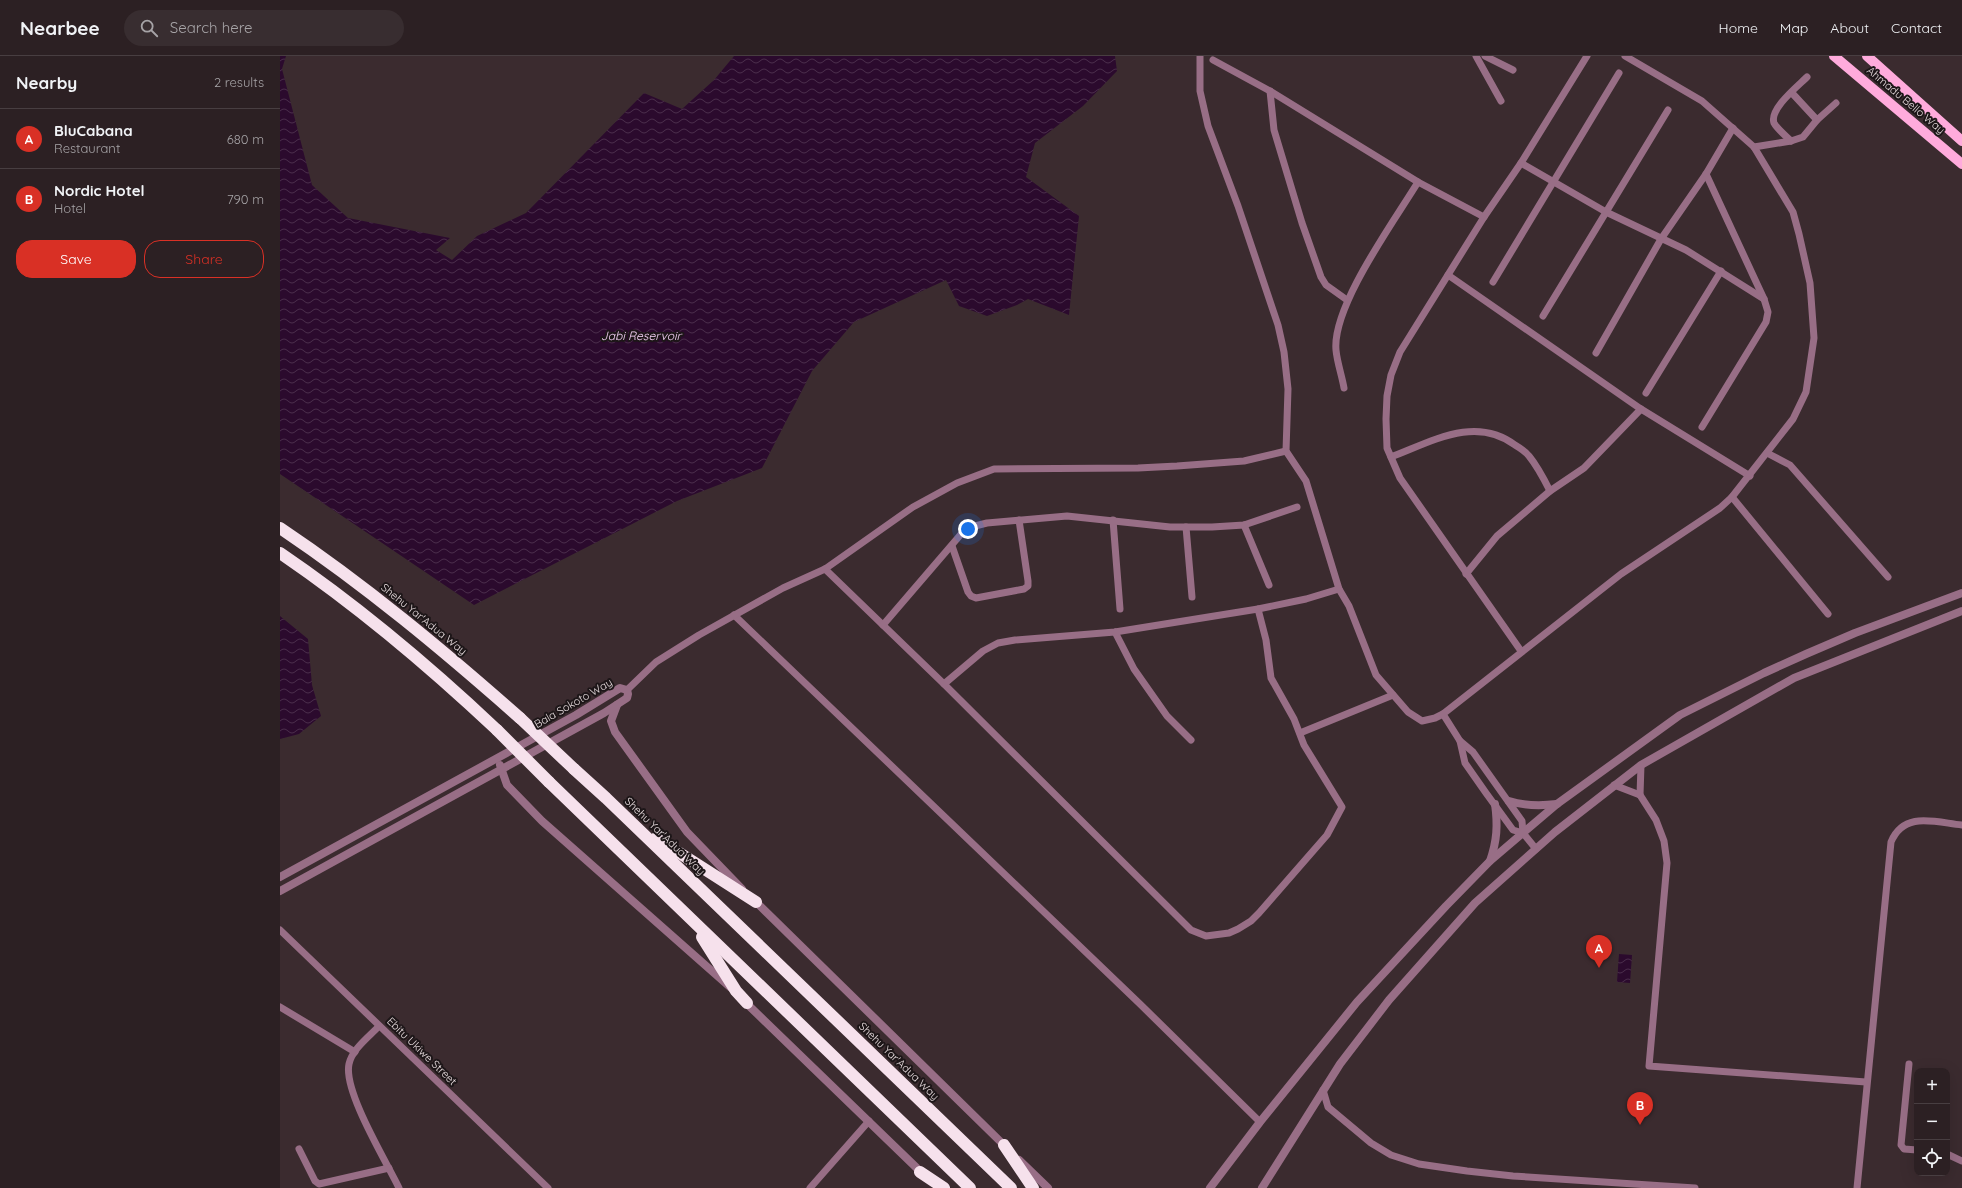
<!DOCTYPE html>
<html lang="en">
<head>
<meta charset="utf-8">
<style>
	body { margin:0; font-family:Quicksand,sans-serif; background:#382d30; color:#f1f3f6 }
	.controls { position:absolute; right:12px; bottom:12px; display:grid; overflow:hidden; border-radius:8px; box-shadow:0 4px 16px #0002 }
	.controls button { width:36px; height:36px; display:grid; place-items:center; padding:0; border:0; border-bottom:1px solid #483e41; background:#2c2023; color:#f1f3f6; font:20px sans-serif }
	.you { position:absolute; left:688px; top:473px; width:14px; height:14px; margin:-10px; border:3px solid #fff; border-radius:50%; background:#1a73e8; box-shadow:0 0 0 6px #1a73e833 }
	.badge { display:grid; place-items:center; width:26px; height:26px; border-radius:50%; background:#d93025; color:#fff; font-size:13px; font-weight:700 }
	.pin { position:absolute; translate:-50% -33px; filter:drop-shadow(0 1px 2px #0008) }
	.pin::after { content:''; position:absolute; top:21px; width:14px; height:12px; background:inherit; clip-path:polygon(0 0,100% 0,50% 100%) }
	.list { margin:0; padding:0; list-style:none }
	h2 { display:flex; justify-content:space-between; align-items:center; height:52px; margin:0; padding:0 16px; font-size:17px }
	h2 small { font-size:13px; font-weight:400; color:#a6a3a6 }
	.list li { display:grid; grid-template-columns:26px 1fr auto; gap:12px; align-items:center; box-sizing:border-box; height:60px; padding:0 16px; border-top:1px solid #483e41 }
	.list b { display:block; font-size:15px; white-space:nowrap }
	.list p { margin:0; font-size:13px; white-space:nowrap; color:#a6a3a6 }
	.list em { font-size:13px; font-style:normal; color:#a6a3a6 }
	.actions { display:flex; gap:8px; padding:12px 16px }
	.actions a { flex:1; padding:9px 0; border:1px solid #d93025; border-radius:16px; text-align:center; font-size:14px; color:#d93025 }
	.actions .main { background:#d93025; color:#fff }
	.icon { flex:none; width:22px; height:22px; fill:none; stroke:currentColor; stroke-width:2; stroke-linecap:round; stroke-linejoin:round }
	.map { position:relative; flex:none; width:1682px; height:1132px; overflow:hidden }
	header { display:flex; align-items:center; gap:24px; box-sizing:border-box; height:56px; padding:0 20px; background:#2c2023; border-bottom:1px solid #483e41 }
	header strong { font-size:19px }
	nav { display:flex; gap:22px; margin-inline-start:auto; font-size:14px }
	.search { width:280px; height:36px; background:#382d30; display:flex; align-items:center; gap:10px; box-sizing:border-box; padding:0 14px; border-radius:22px; color:#a6a3a6; font-size:15px }
	main { display:flex }
	aside { flex:1; background:#2c2023 }
	.map>svg:first-child { display:block }
</style>
</head>
<body>
<header>
<strong>Nearbee</strong>
<div class="search"><svg class="icon" aria-label="search" viewBox="0 0 24 24"><circle cx="10" cy="10" r="6"/><path d="M15 15l6 6"/></svg>Search here</div>
<nav><a>Home</a><a>Map</a><a>About</a><a>Contact</a></nav>
</header>
<main>
<aside>
<h2>Nearby<small>2 results</small></h2>
<ul class="list">
<li><span class="badge">A</span><div><b>BluCabana</b><p>Restaurant</p></div><em>680 m</em></li>
<li><span class="badge">B</span><div><b>Nordic Hotel</b><p>Hotel</p></div><em>790 m</em></li>
</ul>
<div class="actions"><a class="main">Save</a><a>Share</a></div>
</aside>
<div class="map">
<svg width="1682" height="1132" viewBox="0 0 1682 1132">
	<defs>
		<pattern id="water-waves" width="16" height="10" patternUnits="userSpaceOnUse"><rect width="16" height="10" fill="#2b0a2d"/><path d="M0 5q4-4 8 0t8 0" fill="none" stroke="#4a2d4b"/></pattern>
	</defs>
	<rect width="100%" height="100%" fill="#3b2b2f"/>
	<!-- water -->
	<g fill="url(#water-waves)">
		<polygon points="0,0 6,0 2,13 32,129 68,162 170,182 156,194 172,204 197,180 246,157 364,37 402,53 434,24 454,0 835,0 837,15 803,50 755,87 746,121 799,160 789,259 748,243 737,249 707,260 679,250 666,224 574,266 532,315 482,412 397,445 194,549 0,418"/>
		<polygon points="0,560 28,583 32,629 41,660 19,678 0,683"/>
		<polygon points="1339,898 1352,899 1350,927 1337,926"/>
	</g>
	<g fill="none" stroke-linecap="round" stroke-linejoin="round">
		<!-- minor -->
		<g stroke="#986e86" stroke-width="7">
			<polyline points="920,0 920,35 928,70 958,150 998,269 1004,296 1008,333 1006,395 1026,425 1059,533 1069,550 1096,619 1128,656 1142,665 1155,662 1163,658"/>
			<polyline points="1196,0 1221,45"/>
			<polyline points="1205,0 1233,14"/>
			<polyline points="933,4 990,35 1138,126 1204,161"/>
			<polyline points="990,35 994,74 1022,167 1041,221 1046,229 1067,244"/>
			<polyline points="1512,37 1537,64"/>
			<path d="M1511 85C1506 80 1497 73 1494 67 1489 53 1518 30 1527 21"/>
			<polyline points="1474,91 1511,85 1523,81 1537,64 1556,47"/>
			<polyline points="1241,107 1326,156 1406,194 1484,243"/>
			<polyline points="1168,219 1361,353 1470,420"/>
			<polyline points="1213,226 1339,17"/>
			<polyline points="1263,260 1388,54"/>
			<polyline points="1316,297 1381,183 1426,118 1453,72"/>
			<path d="M1064 332C1062 320 1057 306 1056 294 1052 250 1115 164 1138 126"/>
			<polyline points="1366,337 1441,215"/>
			<polyline points="1422,371 1486,266 1488,256 1484,243 1426,118"/>
			<polyline points="1487,397 1510,409 1608,521"/>
			<path d="M1111 401C1151 386 1195 359 1235 389 1240 392 1246 396 1249 400 1258 411 1264 423 1270 435"/>
			<polyline points="1452,441 1548,558"/>
			<polyline points="833,464 840,553"/>
			<polyline points="964,469 989,529"/>
			<polyline points="906,471 912,541"/>
			<polyline points="672,490 688,536 691,540 696,542 744,533 748,530 748,525 739,464"/>
			<polyline points="545,513 664,628 911,874 926,880 949,877 958,873 971,865 979,857 1047,779 1062,751 1024,689 1014,663 991,622 986,584 978,553"/>
			<polyline points="1186,518 1217,480 1270,435 1304,412 1361,353"/>
			<polyline points="454,559 860,948 980,1066"/>
			<polyline points="603,569 682,477 691,471 707,467 787,460 890,471 932,471 964,469 1017,451"/>
			<polyline points="835,576 854,613 887,660 911,684"/>
			<polyline points="1241,595 1120,422 1107,392 1106,363 1107,340 1111,319 1120,296 1204,161 1241,107 1307,0"/>
			<polyline points="664,628 703,595 718,587 735,584 835,576 978,553 1026,543 1059,533"/>
			<polyline points="347,634 376,606 419,579 503,532 545,513 633,451 677,427 714,413 858,412 897,410 964,405 1006,395"/>
			<polyline points="1020,677 1113,639"/>
			<polyline points="1180,685 1185,707 1206,737 1233,774 1243,777 1256,793"/>
			<polyline points="1361,709 1360,739 1376,764 1384,785 1387,807 1369,1010 1586,1026"/>
			<polyline points="1334,729 1360,739"/>
			<polyline points="1243,777 1242,765 1193,696 1180,685 1163,658 1341,518 1440,452 1452,441 1513,363 1526,336 1534,282 1530,227 1519,178 1513,156 1474,91 1422,45 1345,0"/>
			<polyline points="0,874 268,1132"/>
			<polyline points="0,951 75,996"/>
			<path d="M99 970C90 980 72 993 69 1008 63 1035 106 1105 119 1132"/>
			<polyline points="1629,1008 1621,1089 1624,1093 1637,1094"/>
			<polyline points="1043,1034 1048,1051 1091,1087 1111,1099 1139,1108 1187,1115 1233,1120 1415,1132"/>
			<polyline points="19,1093 35,1125 39,1128 109,1112"/>
			<polyline points="1667,1098 1682,1105"/>
			<polyline points="530,1132 589,1065"/>
			<path d="M1577 1132 1611 786C1624 755 1654 766 1682 769"/>
		</g>
		<!-- tertiary -->
		<g stroke="#986e86" stroke-width="8">
			<polyline points="337,649 331,665 335,676 407,776 462,833"/>
			<polyline points="220,709 227,729 262,765 450,931"/>
			<path d="M1229 745C1245 750 1260 750 1277 748"/>
			<path d="M1210 805C1217 785 1218 769 1215 748"/>
			<polyline points="0,821 296,659 340,632 347,634 348,638 347,642 324,657 0,835"/>
			<polyline points="473,843 728,1093"/>
			<polyline points="464,945 644,1119"/>
			<polyline points="739,1104 768,1132"/>
			<polyline points="930,1132 980,1066 1077,946 1166,850 1210,805 1277,748 1400,659 1484,617 1526,598 1575,577 1682,537"/>
			<polyline points="982,1132 1060,1008 1109,944 1195,847 1275,776 1361,709 1514,622 1682,555"/>
		</g>
		<!-- primary -->
		<g stroke="#ffabdc" stroke-width="10">
			<polyline points="1554,0 1682,108"/>
			<polyline points="1587,0 1682,85"/>
		</g>
		<!-- motorway -->
		<g stroke="#f6e1ec" stroke-width="12">
			<path d="M0 472C85 529 163 594 240 662"/>
			<path d="M0 497C78 550 149 610 217 674"/>
			<polyline points="294,713 326,742 731,1132"/>
			<polyline points="269,726 690,1132"/>
			<polyline points="376,782 476,846"/>
			<polyline points="422,881 456,935 467,947"/>
			<polyline points="724,1089 753,1132"/>
			<polyline points="640,1116 664,1132"/>
		</g>
		<!-- motorway-bridge -->
		<g stroke="#f6e1ec" stroke-width="12">
			<polyline points="240,662 294,713"/>
			<polyline points="217,674 269,726"/>
		</g>
	</g>
	<g text-anchor="middle" dominant-baseline="central" stroke-width="4" stroke-linejoin="round" paint-order="stroke">
		<!-- street labels -->
		<g font-size="11" fill="#e6dbdd" stroke="#1d1618">
			<text transform="translate(1626 44) rotate(40)">Ahmadu Bello Way</text>
			<text transform="translate(144 563) rotate(39)">Shehu Yar'Adua Way</text>
			<text transform="translate(293 647) rotate(-30)">Bala Sokoto Way</text>
			<text transform="translate(385 780) rotate(44)">Shehu Yar'Adua Way</text>
			<text transform="translate(142 995) rotate(44)">Ebitu Ukiwe Street</text>
			<text transform="translate(619 1005) rotate(44)">Shehu Yar'Adua Way</text>
		</g>
		<!-- water labels -->
		<g font-size="12" font-style="italic" fill="#f7d3f8" stroke="#1d1618">
			<text x="361" y="279">Jabi Reservoir</text>
		</g>
	</g>
</svg>
<div class="controls">
<button>+</button>
<button>−</button>
<button><svg class="icon" aria-label="locate" viewBox="0 0 24 24"><circle cx="12" cy="12" r="6"/><path d="M12 2v4M12 18v4M2 12h4M18 12h4"/></svg></button>
</div>
<div class="you"></div>
<div class="pin badge" style="left:1319px;top:912px">A</div>
<div class="pin badge" style="left:1360px;top:1069px">B</div>
</div>
</main>
</body>
</html>
